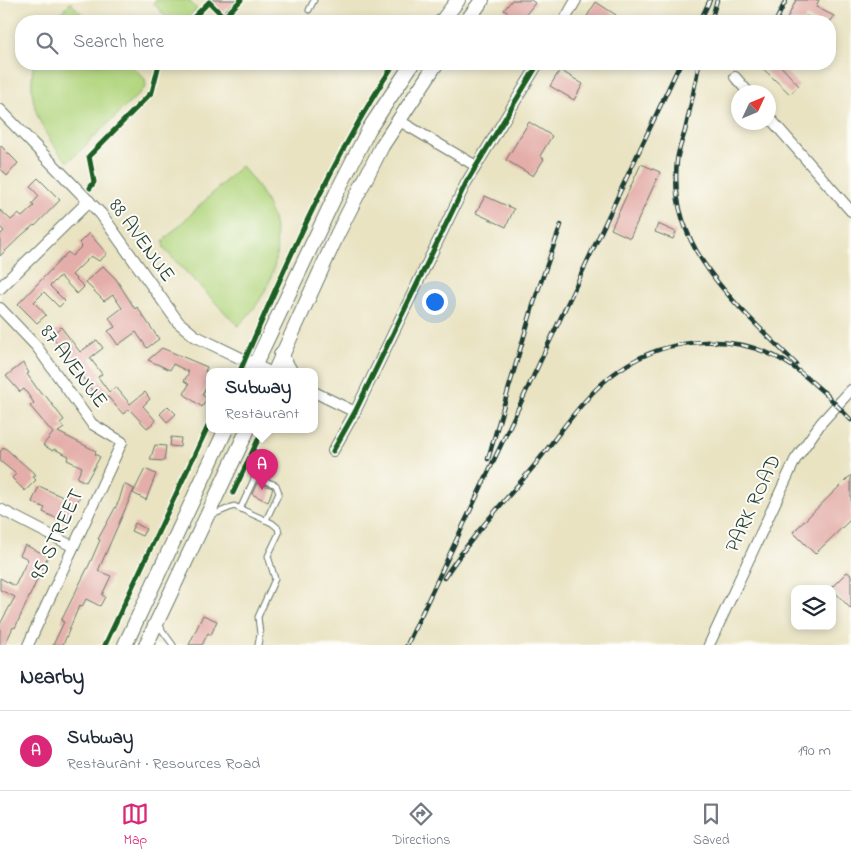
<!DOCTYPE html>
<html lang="en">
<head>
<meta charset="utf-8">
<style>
	body { margin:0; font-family:"Indie Flower",sans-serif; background:#f6f6f7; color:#1f2937 }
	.controls { position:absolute; right:15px; bottom:15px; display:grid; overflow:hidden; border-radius:10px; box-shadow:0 2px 8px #0003 }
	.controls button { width:45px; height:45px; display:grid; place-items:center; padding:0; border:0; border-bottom:1px solid #e0e1e3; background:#fff; color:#1f2937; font:25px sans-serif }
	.compass { position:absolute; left:731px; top:85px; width:45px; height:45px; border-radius:50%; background:#fff; box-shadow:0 2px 8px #0003; rotate:46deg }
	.you { position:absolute; left:434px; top:301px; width:18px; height:18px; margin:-12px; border:4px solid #fff; border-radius:50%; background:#1a73e8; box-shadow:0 0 0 8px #1a73e833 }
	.badge { display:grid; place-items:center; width:32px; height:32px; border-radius:50%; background:#db2777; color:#fff; font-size:16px; font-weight:700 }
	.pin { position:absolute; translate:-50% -41px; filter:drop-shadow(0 1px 2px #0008) }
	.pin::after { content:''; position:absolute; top:26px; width:18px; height:15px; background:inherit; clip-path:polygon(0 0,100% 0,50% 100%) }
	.popup { position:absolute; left:206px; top:368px; width:112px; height:65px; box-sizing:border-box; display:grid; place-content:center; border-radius:10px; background:#fff; filter:drop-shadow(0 1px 4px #0005); font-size:16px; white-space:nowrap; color:#747a83 }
	.popup b { font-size:19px; color:#1f2937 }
	.popup::after { content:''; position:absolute; left:50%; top:100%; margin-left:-10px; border:10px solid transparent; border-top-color:#fff }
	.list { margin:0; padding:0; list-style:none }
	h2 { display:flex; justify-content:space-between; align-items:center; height:65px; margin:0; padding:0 20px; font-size:21px }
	h2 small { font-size:16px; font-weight:400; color:#747a83 }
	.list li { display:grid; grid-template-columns:32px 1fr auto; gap:15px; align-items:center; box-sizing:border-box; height:80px; padding:0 20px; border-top:1px solid #e0e1e3 }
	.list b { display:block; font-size:19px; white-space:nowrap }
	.list p { margin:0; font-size:16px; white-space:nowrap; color:#747a83 }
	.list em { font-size:16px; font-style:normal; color:#747a83 }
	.icon { flex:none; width:28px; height:28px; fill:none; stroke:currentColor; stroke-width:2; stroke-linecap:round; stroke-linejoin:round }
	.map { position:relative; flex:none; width:851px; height:645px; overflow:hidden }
	.search { position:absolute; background:#fff; box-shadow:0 2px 8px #0003; left:15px; right:15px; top:15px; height:55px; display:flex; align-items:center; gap:12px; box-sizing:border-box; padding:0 18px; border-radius:20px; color:#747a83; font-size:19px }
	.sheet { height:145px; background:#fff }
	nav { display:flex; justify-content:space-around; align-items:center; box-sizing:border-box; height:70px; border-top:1px solid #e0e1e3; background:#fff; font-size:14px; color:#747a83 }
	nav a { display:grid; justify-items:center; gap:2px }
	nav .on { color:#db2777 }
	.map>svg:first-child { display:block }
</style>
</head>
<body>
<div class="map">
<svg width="851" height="645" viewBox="0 0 851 645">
	<rect width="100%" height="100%" fill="#fdfcf7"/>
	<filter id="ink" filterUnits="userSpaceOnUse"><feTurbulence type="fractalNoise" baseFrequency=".02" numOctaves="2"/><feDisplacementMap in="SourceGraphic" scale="10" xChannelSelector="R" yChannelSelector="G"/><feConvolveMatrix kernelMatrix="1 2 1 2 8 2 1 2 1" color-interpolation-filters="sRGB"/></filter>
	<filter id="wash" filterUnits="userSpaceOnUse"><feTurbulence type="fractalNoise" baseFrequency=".0096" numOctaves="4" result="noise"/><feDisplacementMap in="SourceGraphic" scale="20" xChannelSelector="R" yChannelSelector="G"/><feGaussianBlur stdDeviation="1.12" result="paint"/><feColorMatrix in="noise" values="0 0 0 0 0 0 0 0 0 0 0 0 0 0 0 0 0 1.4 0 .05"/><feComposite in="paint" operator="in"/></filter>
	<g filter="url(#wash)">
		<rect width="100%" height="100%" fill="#e9e3c2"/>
		<!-- green -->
		<g fill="#b2d67f" stroke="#688a5a">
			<polygon points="155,0 188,0 197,9 185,21 170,21 154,4"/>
			<polygon points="71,2 71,3 89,21 53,21"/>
			<path d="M34 64H130L145 79 146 87 68 162C42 135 26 102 34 64Z"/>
			<path d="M241 166C289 217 289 277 238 326L164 249 163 241Z"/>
		</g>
		<g id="blocks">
			<!-- building -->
			<g fill="#e4ada9">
				<polygon points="209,0 236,0 222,13"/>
				<polygon points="512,0 531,0 535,3 521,21 504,10"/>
				<polygon points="796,0 819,0 816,7 834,16 831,21 816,21 806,16 804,21 786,21"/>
				<polygon points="596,2 616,15 612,21 584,21"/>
				<polygon points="758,64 779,64 799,86 790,94"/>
				<polygon points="560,70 583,84 574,100 550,86"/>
				<polygon points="529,122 552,136 540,156 544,159 533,176 506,160"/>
				<polygon points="0,145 18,163 7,176 0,168"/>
				<polygon points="641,164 660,172 630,238 611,229"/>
				<polygon points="38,178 60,200 35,226 34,225 23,234 0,256 0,235 4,231 0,227 0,210 11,220 18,214 22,217 34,206 32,204 39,196 30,186"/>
				<polygon points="485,196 514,209 506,227 476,213"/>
				<polygon points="658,224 676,232 673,239 655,232"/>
				<polygon points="89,233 107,254 99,261 91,256 72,275 84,287 77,294 60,276 50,286 65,301 59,307 44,292 34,302 46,315 37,323 18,304 68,252 72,256 82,246 79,243"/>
				<polygon points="103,266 116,279 135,309 137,307 159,339 147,348 136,332 118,345 108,331 115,327 109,318 122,308 113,295 104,301 85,282"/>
				<polygon points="61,327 80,352 97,340 103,348 90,358 102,374 98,377 109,392 116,387 130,404 145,392 150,399 143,406 156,421 147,428 129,409 123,414 108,397 104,399 101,394 97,397 51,335"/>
				<polygon points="162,348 207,367 205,371 210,373 210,380 202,395 207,398 202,407 184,394 189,384 184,381 189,372 173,364 170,370 148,360"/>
				<polygon points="23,363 29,373 27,374 41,394 45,395 64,420 60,423 64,428 58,432 96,451 95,454 100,457 86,482 77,478 82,467 67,460 69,456 54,449 53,451 43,445 53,433 30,406 34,403 24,389 20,392 6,376"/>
				<polygon points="168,406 176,414 167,422 160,414"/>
				<polygon points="171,437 181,438 180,447 170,446"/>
				<polygon points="155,445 166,446 164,461 150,460"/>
				<polygon points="4,447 36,475 33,477 36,480 25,491 12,478 16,474 0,461 0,452"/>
				<polygon points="145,469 156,474 146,500 133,493"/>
				<polygon points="851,475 851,519 815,554 793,532"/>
				<polygon points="257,483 273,488 268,502 252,494"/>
				<polygon points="124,484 134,489 98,571 111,576 102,595 105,597 100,606 86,599 82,607 79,606 63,645 53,645 64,622 61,621 90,563 100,540 98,539 119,501"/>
				<polygon points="39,486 67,499 71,491 80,496 68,524 43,512 45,508 32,502"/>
				<polygon points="135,523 146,529 142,536 131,531"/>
				<polygon points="25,545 48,556 15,628 13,627 5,645 0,645 0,624 15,597 0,590 0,578 15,586 28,559 20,555"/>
				<polygon points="847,572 851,575 851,609 831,588"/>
				<polygon points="203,615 217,621 211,635 208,633 202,645 189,645"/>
			</g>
		</g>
	</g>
	<g filter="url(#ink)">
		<use href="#blocks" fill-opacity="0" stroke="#676" stroke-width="1"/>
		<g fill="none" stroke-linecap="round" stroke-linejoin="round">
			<defs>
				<g id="service">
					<polyline points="309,10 314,0"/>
					<polyline points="241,507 255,477 276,485 279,493 266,520"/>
					<polyline points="210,516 234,506 272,523 278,528 279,533 268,556 275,579 258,617 260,634 258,645"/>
					<polyline points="159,622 162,630 173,645"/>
				</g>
				<g id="minor">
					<polyline points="564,21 576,0"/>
					<polyline points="735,77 748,92"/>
					<polyline points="768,116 851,211"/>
					<polyline points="398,120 476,166"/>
					<polyline points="0,308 37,347 92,424 122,442 28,645"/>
					<polyline points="314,392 355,412"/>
					<polyline points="333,451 355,412 466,183 538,64"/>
					<polyline points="0,509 72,546"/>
					<polyline points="709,645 795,460 821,423 851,390"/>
				</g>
				<g id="tertiary">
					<polyline points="0,110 101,214 178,322 195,336 267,371"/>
					<polyline points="0,288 89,201"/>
				</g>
				<g id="secondary">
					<polyline points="442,21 458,0"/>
					<polyline points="467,21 482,0"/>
					<polyline points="281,355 290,371"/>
					<polyline points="252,371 337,192 369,129 412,64"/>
					<polyline points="275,371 338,233 382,146 436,64"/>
					<polyline points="125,645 226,429"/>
					<polyline points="146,645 248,429"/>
				</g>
			</defs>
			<!-- service casing -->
			<use href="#service" stroke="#676" stroke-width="7"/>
			<!-- minor casing -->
			<use href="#minor" stroke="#676" stroke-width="12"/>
			<!-- tertiary casing -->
			<use href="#tertiary" stroke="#676" stroke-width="13"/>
			<!-- secondary casing -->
			<use href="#secondary" stroke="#676" stroke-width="16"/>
			<!-- service -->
			<use href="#service" stroke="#fff" stroke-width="5"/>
			<!-- minor -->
			<use href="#minor" stroke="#fff" stroke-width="10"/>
			<!-- tertiary -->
			<use href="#tertiary" stroke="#fff" stroke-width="11"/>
			<!-- secondary -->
			<use href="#secondary" stroke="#fff" stroke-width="14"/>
			<defs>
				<g id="rail">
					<polyline points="700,21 710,0"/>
					<polyline points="711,21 717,0"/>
					<polyline points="776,21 786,0"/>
					<path d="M699 64C695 86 690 109 685 131 682 141 678 151 677 161 667 250 740 307 796 364"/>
					<polyline points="824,392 851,420"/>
					<polyline points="488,459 535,299 561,225"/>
					<path d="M444 578C470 538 504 502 534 466 559 435 586 392 619 370 669 335 741 331 793 367 805 375 816 386 828 396"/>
					<polyline points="407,645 680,64"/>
				</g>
			</defs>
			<!-- rail casing -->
			<use href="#rail" stroke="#1f3d34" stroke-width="4.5"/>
			<!-- rail -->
			<use href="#rail" stroke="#fdfcf7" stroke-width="2.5" stroke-dasharray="8" stroke-linecap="butt"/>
			<defs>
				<g id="cycleway">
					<polyline points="190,21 209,2 224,17 241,0"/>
					<polyline points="90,188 94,182 89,156 152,92 159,64"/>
					<path d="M240 371C285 266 331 160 394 64"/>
					<polyline points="333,451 355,412 466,183 538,64"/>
					<polyline points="233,493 263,429"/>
					<polyline points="105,645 210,422"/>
				</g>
			</defs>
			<!-- cycleway casing -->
			<use href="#cycleway" stroke="#fdfcf7" stroke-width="8"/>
			<!-- cycleway -->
			<use href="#cycleway" stroke="#1b5e20" stroke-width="5"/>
		</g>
	</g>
	<g text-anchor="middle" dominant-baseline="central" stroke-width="4" stroke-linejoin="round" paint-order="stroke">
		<!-- street labels -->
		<g font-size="21" fill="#1f3d34" stroke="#fdfcf7">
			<text transform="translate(141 241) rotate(54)">88 AVENUE</text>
			<text transform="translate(73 367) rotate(53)">87 AVENUE</text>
			<text transform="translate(754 504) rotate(-65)">PARK ROAD</text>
			<text transform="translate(58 535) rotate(-65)">95 STREET</text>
		</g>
	</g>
</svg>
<div class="controls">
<button><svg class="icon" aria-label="layers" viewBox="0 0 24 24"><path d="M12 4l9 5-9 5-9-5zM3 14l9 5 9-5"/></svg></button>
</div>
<svg class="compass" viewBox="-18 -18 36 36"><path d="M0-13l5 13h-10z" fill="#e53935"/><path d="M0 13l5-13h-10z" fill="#747a83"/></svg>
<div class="you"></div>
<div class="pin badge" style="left:262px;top:490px">A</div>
<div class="popup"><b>Subway</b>Restaurant</div>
<div class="search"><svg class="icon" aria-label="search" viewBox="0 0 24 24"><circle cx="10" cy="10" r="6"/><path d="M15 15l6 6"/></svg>Search here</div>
</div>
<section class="sheet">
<h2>Nearby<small></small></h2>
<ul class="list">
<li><span class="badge">A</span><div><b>Subway</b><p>Restaurant · Resources Road</p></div><em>190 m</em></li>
</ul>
</section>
<nav>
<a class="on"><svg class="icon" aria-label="map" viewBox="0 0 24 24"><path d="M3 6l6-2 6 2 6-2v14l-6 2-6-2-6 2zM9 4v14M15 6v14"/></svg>Map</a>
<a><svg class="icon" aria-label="directions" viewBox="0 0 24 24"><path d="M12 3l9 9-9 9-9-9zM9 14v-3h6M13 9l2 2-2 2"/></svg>Directions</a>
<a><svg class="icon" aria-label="saved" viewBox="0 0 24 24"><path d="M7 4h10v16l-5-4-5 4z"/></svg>Saved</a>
</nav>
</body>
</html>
